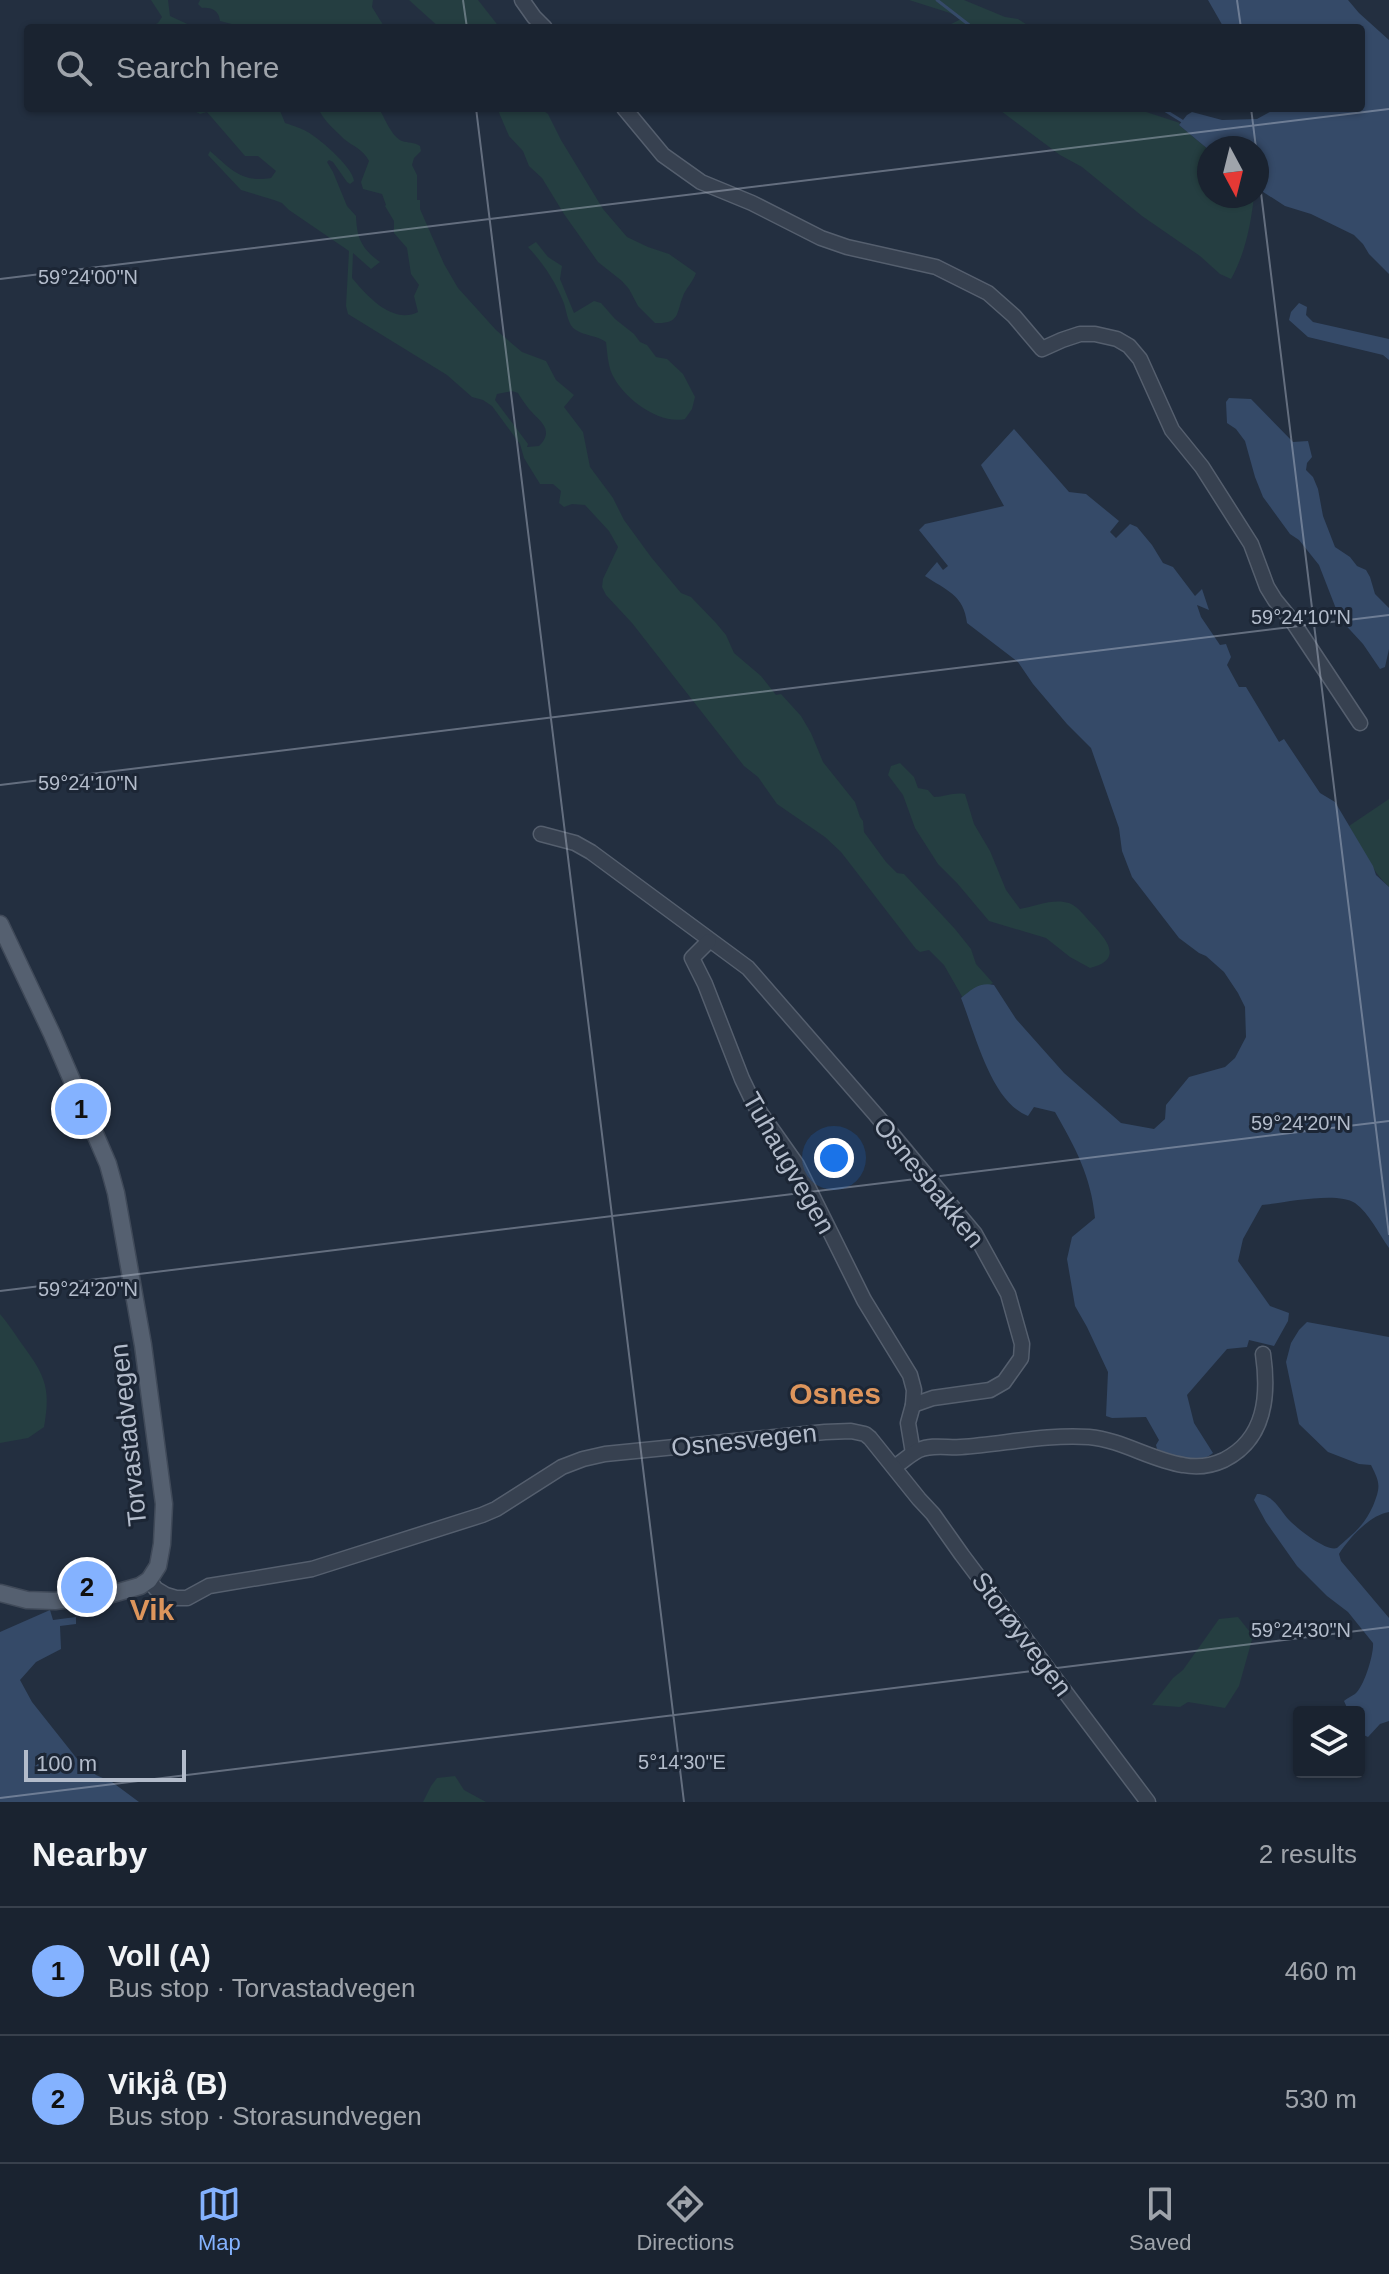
<!DOCTYPE html>
<html lang="en">
<head>
<meta charset="utf-8">
<style>
	body { margin:0; font-family:Helvetica,sans-serif; background:#272f3c; color:#f1f3f6 }
	.controls { position:absolute; right:24px; bottom:24px; display:grid; overflow:hidden; border-radius:8px; box-shadow:0 2px 6px #0004 }
	.controls button { width:72px; height:72px; display:grid; place-items:center; padding:0; border:0; border-bottom:2px solid #38404c; background:#1a2330; color:#f1f3f6; font:40px sans-serif }
	.compass { position:absolute; left:1197px; top:136px; width:72px; height:72px; border-radius:50%; background:#1a2330; box-shadow:0 2px 6px #0004; rotate:173deg }
	.scale { position:absolute; left:24px; bottom:20px; width:162px; box-sizing:border-box; padding-left:8px; border:4px solid #b3bccb; border-top:0; font-size:22px; line-height:28px; white-space:nowrap; color:#b3bccb; -webkit-text-stroke:6px #1c2635; paint-order:stroke }
	.you { position:absolute; left:834px; top:1158px; width:28px; height:28px; margin:-20px; border:6px solid #fff; border-radius:50%; background:#1a73e8; box-shadow:0 0 0 12px #1a73e833 }
	.badge { display:grid; place-items:center; width:52px; height:52px; border-radius:50%; background:#84b2ff; color:#111; font-size:26px; font-weight:700 }
	.pin { position:absolute; translate:-50% -50%; border:4px solid #fff; box-shadow:0 2px 8px #0006 }
	.list { margin:0; padding:0; list-style:none }
	h2 { display:flex; justify-content:space-between; align-items:center; height:104px; margin:0; padding:0 32px; font-size:34px }
	h2 small { font-size:26px; font-weight:400; color:#9fa4ab }
	.list li { display:grid; grid-template-columns:52px 1fr auto; gap:24px; align-items:center; box-sizing:border-box; height:128px; padding:0 32px; border-top:2px solid #38404c }
	.list b { display:block; font-size:30px; white-space:nowrap }
	.list p { margin:0; font-size:26px; white-space:nowrap; color:#9fa4ab }
	.list em { font-size:26px; font-style:normal; color:#9fa4ab }
	.icon { flex:none; width:44px; height:44px; fill:none; stroke:currentColor; stroke-width:2; stroke-linecap:round; stroke-linejoin:round }
	.map { position:relative; flex:none; width:1389px; height:1802px; overflow:hidden }
	.search { position:absolute; background:#1a2330; box-shadow:0 2px 6px #0004; left:24px; right:24px; top:24px; height:88px; display:flex; align-items:center; gap:20px; box-sizing:border-box; padding:0 28px; border-radius:8px; color:#9fa4ab; font-size:30px }
	.sheet { height:360px; background:#1a2330 }
	nav { display:flex; justify-content:space-around; align-items:center; box-sizing:border-box; height:112px; border-top:2px solid #38404c; background:#1a2330; font-size:22px; color:#9fa4ab }
	nav a { display:grid; justify-items:center; gap:4px }
	nav .on { color:#84b2ff }
	.map>svg:first-child { display:block }
</style>
</head>
<body>
<div class="map">
<svg width="1389" height="1802" viewBox="0 0 1389 1802">
	<rect width="100%" height="100%" fill="#232f40"/>
	<!-- green -->
	<g fill="#253e41" fill-rule="evenodd">
		<polygon points="151,0 168,0 170,16 196,28 147,28 158,23 162,17"/>
		<path d="M200 0H373L372 7 385 28H247L220 21C219 11 212 7 202 8L198 4Z"/>
		<polygon points="409,0 478,0 500,28 440,28"/>
		<polygon points="909,0 964,0 1005,17 1018,19 1032,28 943,28 961,19 950,13"/>
		<path d="M189 108H279L285 123C291 125 298 127 304 130 317 136 353 167 354 181L350 184 347 182 333 162 329 160 327 162 333 172 347 206 356 216C357 238 361 248 380 262L371 269 353 253 352 278C367 296 393 325 418 312L414 296 419 285 411 274 407 248 394 233V221L385 206 386 205 382 194 363 189 361 182 369 161C363 149 354 147 344 139 334 129 324 121 318 108L379 109C385 118 391 136 402 141 408 143 414 142 420 146L421 151 414 158 412 165 417 175V200H420V209L444 264 458 288 496 330 522 352 546 361 556 380 574 395 564 407 583 432 590 467 613 498 624 520 651 557 681 593 691 597 716 623 726 635 734 653 761 676 776 695 781 694 801 716 811 733 823 762 855 802 860 817 863 821 864 832 886 862 897 873 904 874 955 929 971 949 976 964 993 983 964 1000 944 965 929 950 920 952 916 949 841 852 825 837 777 804 758 777 744 766 632 623 606 595 602 587 603 579 618 547 609 531 585 505 572 504 564 507 559 503 561 491 553 484H540L524 458 520 444 492 406 483 400 472 397 447 375 348 314 346 306 349 251 289 210 282 203 274 200 241 190 208 155 210 151C231 169 241 183 271 178L276 171 258 156H245L207 112 200 114ZM512 391 518 393C521 398 525 404 529 409 538 420 556 429 539 446L527 447 528 444 495 400 497 394Z"/>
		<path d="M497 108H540L548 114 561 140 603 209 627 237 648 247 669 254 696 273C693 282 686 288 683 296 676 314 680 324 655 323L638 306 629 289 622 281 598 262 564 214 542 178 529 166 523 151 509 136Z"/>
		<path d="M997 108H1134L1180 123 1179 125 1209 150V196H1254C1251 224 1245 254 1231 279L1220 274 1200 256 1142 216 1082 167 1060 155Z"/>
		<path d="M536 242 548 257 562 266 560 279 574 313 594 301 601 303 615 319 634 334 640 342 647 345 656 357 667 359 683 374 695 397 692 409 685 419C659 425 623 398 612 374 608 365 607 351 606 342 596 335 585 336 576 330 567 325 567 310 563 301 555 281 543 263 528 247Z"/>
		<path d="M900 763 914 777 918 788 928 790 934 797C945 797 953 792 965 794L974 824 990 851 1006 890 1020 909C1035 906 1054 898 1069 903 1079 907 1085 917 1092 924 1108 941 1123 960 1090 968L1070 957 1046 938 989 921 957 883 938 864 915 828 903 795 888 775 891 766Z"/>
		<path d="M1389 799V887C1371 870 1362 848 1349 826Z"/>
		<path d="M0 1314C7 1322 13 1331 19 1340 43 1373 52 1385 44 1427L28 1438 0 1443Z"/>
		<polygon points="1238,1617 1253,1636 1239,1686 1225,1708 1188,1702 1180,1707 1152,1705 1173,1678 1183,1670 1219,1619"/>
		<polygon points="455,1776 464,1790 486,1802 423,1802 431,1786 437,1778"/>
	</g>
	<!-- water -->
	<g fill="#354a68">
		<polygon points="1208,0 1348,0 1359,13 1389,40 1389,274 1369,254 1363,244 1354,235 1311,214 1285,206 1257,188 1257,148 1209,148 1209,150 1179,125 1187,115 1192,112 1222,120 1257,119 1277,108 1361,108 1361,28 1224,28"/>
		<polygon points="1299,303 1307,307 1306,315 1313,322 1389,339 1389,360 1383,355 1308,337 1289,320 1291,312"/>
		<polygon points="1229,398 1251,399 1293,442 1308,441 1312,457 1307,463 1306,470 1313,477 1318,489 1323,516 1335,547 1350,557 1357,566 1366,570 1370,577 1375,594 1389,608 1389,649 1385,667 1380,669 1363,644 1340,619 1319,565 1299,540 1290,534 1263,497 1255,477 1245,441 1236,429 1227,423 1226,402"/>
		<path d="M1014 429 1069 492 1086 494 1119 521 1110 532 1116 538 1130 524 1137 527 1152 545 1163 563 1173 567 1195 596 1202 589 1209 610 1197 605 1201 617 1220 645 1226 644 1231 657 1227 665 1239 687H1246L1279 742 1284 739 1320 793 1335 802 1373 866 1376 875 1389 887V1248C1379 1234 1369 1213 1355 1203 1337 1191 1283 1203 1262 1205L1243 1239 1238 1261 1270 1306 1289 1313 1288 1321 1274 1346 1249 1340 1247 1347 1227 1349 1187 1395 1194 1423 1213 1453C1198 1466 1174 1456 1157 1449L1156 1445 1159 1440 1146 1417 1112 1418 1106 1416 1108 1372 1087 1327 1075 1306 1067 1259 1072 1237 1095 1218C1091 1176 1075 1147 1055 1112L1034 1107 1028 1116C991 1102 975 1033 961 998 972 989 980 982 994 985L1016 1019 1064 1073 1121 1123 1154 1129 1165 1119 1166 1105 1189 1077 1225 1067 1235 1058 1246 1037 1245 1007 1238 993 1224 972 1206 956 1199 953 1179 938 1132 877 1122 851 1119 828 1091 748 1067 724 1033 684 1018 662 967 623C964 595 946 590 925 576L937 562 943 570 948 566 919 530 925 524 1004 506 981 465Z"/>
		<path d="M1307 1322 1389 1337V1512C1370 1515 1349 1538 1339 1554L1341 1561 1389 1618V1721L1380 1724 1368 1737C1357 1733 1359 1722 1359 1712H1349L1344 1701C1347 1698 1352 1696 1355 1694 1364 1687 1374 1654 1373 1643L1348 1612 1327 1596 1297 1566 1266 1522 1254 1500 1257 1494C1273 1494 1279 1509 1289 1520 1297 1528 1326 1552 1337 1548 1338 1547 1345 1541 1346 1540 1359 1529 1366 1521 1373 1506 1381 1486 1380 1483 1371 1465L1359 1464 1328 1452 1299 1424 1286 1362 1291 1343 1299 1330Z"/>
		<polygon points="50,1610 53,1620 76,1617 76,1624 60,1626 61,1649 36,1662 20,1680 32,1702 78,1760 96,1775 112,1782 139,1802 0,1802 0,1632"/>
	</g>
	<g fill="none" stroke-linecap="round" stroke-linejoin="round">
		<!-- stream -->
		<g stroke="#354a68" stroke-width="3">
			<polyline points="937,0 973,28"/>
			<polyline points="1161,108 1182,121"/>
		</g>
		<defs>
			<g id="minor">
				<polyline points="522,0 534,17 545,28"/>
				<polyline points="624,108 663,155 701,182 752,203 821,238 847,247 936,267 988,293 1014,316 1042,349 1062,340 1080,334 1095,334 1117,339 1129,346 1140,359 1172,430 1202,467 1251,544 1267,587 1275,600 1293,622 1360,723"/>
				<polyline points="541,834 575,843 591,852 748,968 876,1115 975,1234 1008,1294 1022,1344 1021,1358 1004,1382 990,1390 933,1398 913,1405"/>
				<polyline points="709,941 692,958 705,984 742,1079 754,1104 797,1165 864,1300 910,1375 914,1390 913,1405 908,1423 913,1453"/>
				<path d="M894 1467C903 1462 910 1454 919 1450 932 1444 948 1448 961 1447 1004 1444 1046 1434 1089 1437 1122 1440 1151 1460 1183 1465 1198 1468 1211 1466 1224 1460 1266 1439 1269 1395 1263 1354"/>
				<polyline points="149,1580 156,1589 166,1595 176,1598 187,1598 209,1586 312,1569 482,1515 496,1509 562,1467 583,1459 605,1454 825,1432 851,1431 865,1434 870,1438 919,1499 933,1514 962,1555 1148,1802"/>
			</g>
			<polyline id="major" points="0,924 52,1034 108,1164 116,1193 143,1345 164,1504 162,1544 158,1566 149,1580 140,1586 112,1594 55,1601 27,1600 0,1593"/>
		</defs>
		<!-- minor casing -->
		<use href="#minor" stroke="#555f6e" stroke-width="17"/>
		<!-- major casing -->
		<use href="#major" stroke="#404a59" stroke-width="19"/>
		<!-- minor -->
		<use href="#minor" stroke="#374150" stroke-width="14"/>
		<!-- major -->
		<use href="#major" stroke="#556070" stroke-width="16"/>
	</g>
	<!-- ticks -->
	<path fill="none" stroke="#b3bccb" stroke-width="2" stroke-opacity="0.45" d="M463 0 467 28M1237 0 1241 28M476 108 684 1802M1251 108 1256 148M1257 160 1389 1235M0 279 1389 109M0 785 1389 615M0 1291 1389 1121M0 1798 1389 1627"/>
	<g text-anchor="middle" dominant-baseline="central" stroke-width="6" stroke-linejoin="round" paint-order="stroke">
		<!-- street labels -->
		<g font-size="26" fill="#b3bccb" stroke="#1c2635">
			<text transform="translate(789 1163) rotate(60)">Tuhaugvegen</text>
			<text transform="translate(929 1182) rotate(51)">Osnesbakken</text>
			<text transform="translate(128 1435) rotate(-96)">Torvastadvegen</text>
			<text transform="translate(744 1440) rotate(-6)">Osnesvegen</text>
			<text transform="translate(1022 1634) rotate(53)">Storøyvegen</text>
		</g>
		<!-- quarter labels -->
		<g font-size="30" font-weight="bold" fill="#dd955c" stroke="#1c2635">
			<text x="835" y="1393">Osnes</text>
			<text x="152" y="1609">Vik</text>
		</g>
	</g>
	<g font-size="20" text-anchor="middle" fill="#b3bccb" stroke="#1c2635" stroke-width="6" stroke-linejoin="round" paint-order="stroke">
		<text x="88" y="284">59°24'00"N</text>
		<text x="1301" y="624">59°24'10"N</text>
		<text x="88" y="790">59°24'10"N</text>
		<text x="1301" y="1130">59°24'20"N</text>
		<text x="88" y="1296">59°24'20"N</text>
		<text x="1301" y="1637">59°24'30"N</text>
		<text x="682" y="1769">5°14'30"E</text>
	</g>
</svg>
<div class="controls">
<button><svg class="icon" aria-label="layers" viewBox="0 0 24 24"><path d="M12 4l9 5-9 5-9-5zM3 14l9 5 9-5"/></svg></button>
</div>
<svg class="compass" viewBox="-18 -18 36 36"><path d="M0-13l5 13h-10z" fill="#e53935"/><path d="M0 13l5-13h-10z" fill="#9fa4ab"/></svg>
<div class="scale">100 m</div>
<div class="you"></div>
<div class="pin badge" style="left:81px;top:1109px">1</div>
<div class="pin badge" style="left:87px;top:1587px">2</div>
<div class="search"><svg class="icon" aria-label="search" viewBox="0 0 24 24"><circle cx="10" cy="10" r="6"/><path d="M15 15l6 6"/></svg>Search here</div>
</div>
<section class="sheet">
<h2>Nearby<small>2 results</small></h2>
<ul class="list">
<li><span class="badge">1</span><div><b>Voll (A)</b><p>Bus stop · Torvastadvegen</p></div><em>460 m</em></li>
<li><span class="badge">2</span><div><b>Vikjå (B)</b><p>Bus stop · Storasundvegen</p></div><em>530 m</em></li>
</ul>
</section>
<nav>
<a class="on"><svg class="icon" aria-label="map" viewBox="0 0 24 24"><path d="M3 6l6-2 6 2 6-2v14l-6 2-6-2-6 2zM9 4v14M15 6v14"/></svg>Map</a>
<a><svg class="icon" aria-label="directions" viewBox="0 0 24 24"><path d="M12 3l9 9-9 9-9-9zM9 14v-3h6M13 9l2 2-2 2"/></svg>Directions</a>
<a><svg class="icon" aria-label="saved" viewBox="0 0 24 24"><path d="M7 4h10v16l-5-4-5 4z"/></svg>Saved</a>
</nav>
</body>
</html>
